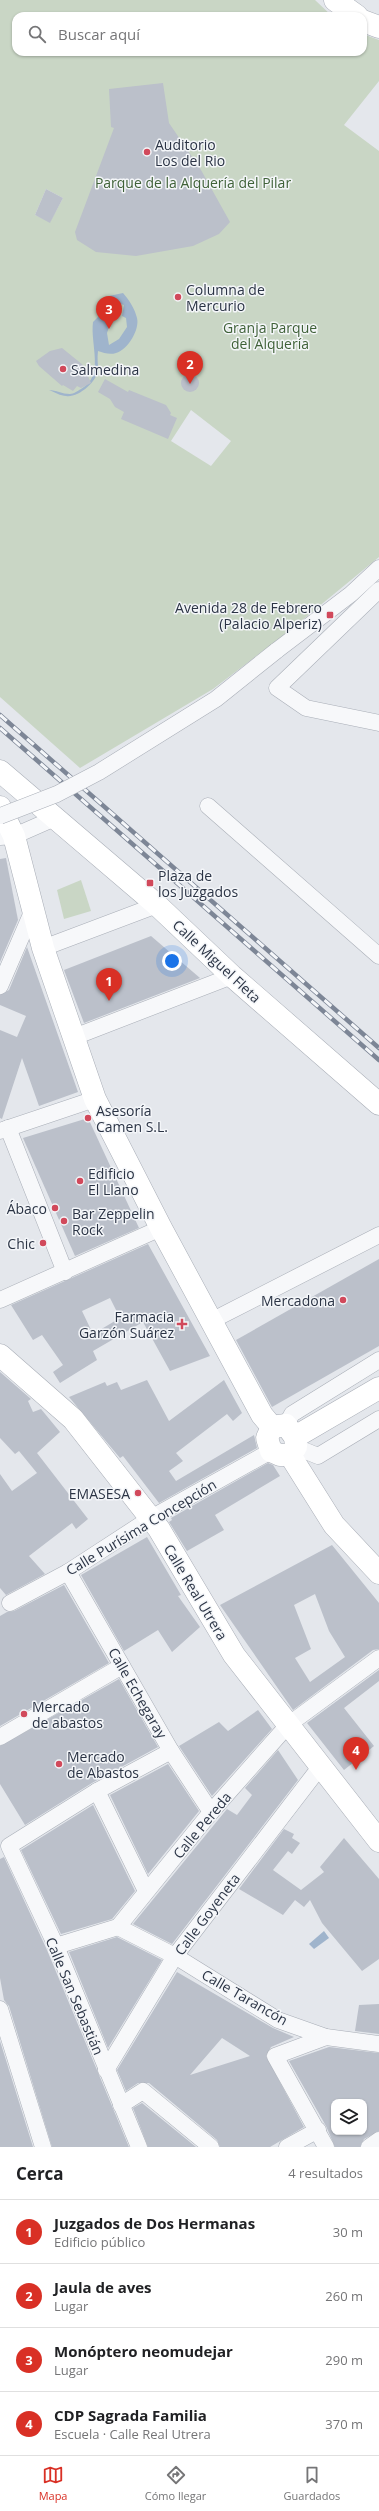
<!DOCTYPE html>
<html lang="es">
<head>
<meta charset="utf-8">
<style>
	body { margin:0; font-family:"Open Sans",sans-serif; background:#f6f6f6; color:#202124 }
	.controls { position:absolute; right:12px; bottom:12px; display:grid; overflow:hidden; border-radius:8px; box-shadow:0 1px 3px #0004 }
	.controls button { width:36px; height:36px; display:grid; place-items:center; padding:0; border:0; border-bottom:1px solid #e0e0e0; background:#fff; color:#202124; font:20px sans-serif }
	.you { position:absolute; left:172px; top:961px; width:14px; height:14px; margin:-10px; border:3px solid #fff; border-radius:50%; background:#1a73e8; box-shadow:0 0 0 6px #1a73e833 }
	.badge { display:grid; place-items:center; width:26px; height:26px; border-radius:50%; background:#d93025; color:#fff; font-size:13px; font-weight:700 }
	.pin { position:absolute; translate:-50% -33px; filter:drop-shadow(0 1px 2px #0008) }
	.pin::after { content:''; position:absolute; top:21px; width:14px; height:12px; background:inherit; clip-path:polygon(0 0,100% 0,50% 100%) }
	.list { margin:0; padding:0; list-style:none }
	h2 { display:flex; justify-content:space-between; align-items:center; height:52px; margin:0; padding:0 16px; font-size:17px }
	h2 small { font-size:13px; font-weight:400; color:#757577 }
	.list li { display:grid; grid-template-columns:26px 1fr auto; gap:12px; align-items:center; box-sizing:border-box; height:64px; padding:0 16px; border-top:1px solid #e0e0e0 }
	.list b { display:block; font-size:15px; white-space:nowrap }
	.list p { margin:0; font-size:13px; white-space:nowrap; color:#757577 }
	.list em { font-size:13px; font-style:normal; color:#757577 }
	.icon { flex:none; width:22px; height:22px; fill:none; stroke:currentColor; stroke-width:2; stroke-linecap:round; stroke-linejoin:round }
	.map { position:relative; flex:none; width:379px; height:2147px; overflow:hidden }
	.search { position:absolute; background:#fff; box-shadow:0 1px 3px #0004; left:12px; right:12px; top:12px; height:44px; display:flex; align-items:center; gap:10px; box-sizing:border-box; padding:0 14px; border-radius:12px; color:#757577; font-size:15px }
	.sheet { height:308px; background:#fff }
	nav { display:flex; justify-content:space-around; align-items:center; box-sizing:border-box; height:56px; border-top:1px solid #e0e0e0; background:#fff; font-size:11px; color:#757577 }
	nav a { display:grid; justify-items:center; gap:2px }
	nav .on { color:#d93025 }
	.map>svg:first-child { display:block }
</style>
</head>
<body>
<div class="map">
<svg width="379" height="2147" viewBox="0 0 379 2147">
	<rect width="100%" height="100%" fill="#e4e7ec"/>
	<!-- green -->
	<g fill="#c9d6c5" fill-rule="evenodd">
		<path d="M0 0H315L332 16H16V52H363V34L379 40V81L344 125 379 151V557L289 631 213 689 80 768 0 697ZM46 189 63 198 50 222 35 215ZM191 410 231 441 211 466 171 441Z"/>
		<polygon points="81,880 91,911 64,919 57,890"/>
	</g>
	<!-- water -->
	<g fill="#9fb4cc" fill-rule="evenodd">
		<path d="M123 293C129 300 135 309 137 318 140 329 128 350 116 353 110 355 104 353 98 351 97 358 98 363 98 370 97 382 78 398 66 396 61 396 54 392 49 390 56 390 62 394 70 394 74 394 77 391 81 389 105 376 90 345 93 322L105 310 109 296ZM118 303 124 305 122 316 126 318 127 327 119 339 109 345 107 333 112 318 119 315 116 307Z"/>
		<polygon points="324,1931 329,1938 314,1949 309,1944"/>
	</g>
	<!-- building -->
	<g fill="#bbc0ca" fill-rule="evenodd">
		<polygon points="163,83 169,123 201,170 230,222 219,234 193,246 136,256 96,252 77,240 75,232 114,128 111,127 109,89"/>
		<polygon points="46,189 63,198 50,223 35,215"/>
		<polygon points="62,348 83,365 91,383 81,388 77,386 73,391 63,385 62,386 39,366 36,361 50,351"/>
		<circle cx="190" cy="383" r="9"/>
		<polygon points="105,379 128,392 129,390 166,405 171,413 170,415 177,418 168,439 121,419 124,412 115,407 110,399 98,392"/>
		<polygon points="6,858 18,920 0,962 0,859"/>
		<polygon points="151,936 200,978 84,1023 64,970"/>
		<polygon points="27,947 78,1092 39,1106 22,1058 2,1119 0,1118 0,1030 17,1037 26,1016 0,1005 0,995 9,990"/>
		<polygon points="88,1118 139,1228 75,1256 23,1138"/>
		<path d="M148 1244 210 1356 170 1371 143 1322 93 1351 97 1360 60 1383 53 1372 63 1365 42 1335 33 1340 11 1305ZM110 1298 120 1318 93 1334 82 1311Z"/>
		<polygon points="379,1259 379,1346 272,1407 236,1340"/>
		<polygon points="0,1372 31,1399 28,1401 33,1412 41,1409 60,1432 37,1453 88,1519 76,1529 72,1523 29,1556 45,1574 6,1595 0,1588 0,1474 12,1491 37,1473 19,1451 15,1454 0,1438"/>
		<polygon points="147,1380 169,1421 224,1380 242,1413 233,1421 227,1414 176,1453 183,1461 169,1471 176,1481 254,1435 257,1448 159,1503 123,1456 120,1458 69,1397 105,1382 107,1386 117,1382 121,1390"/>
		<polygon points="268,1463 273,1465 280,1476 215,1515 224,1530 187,1551 169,1522 172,1520 171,1518"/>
		<polygon points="147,1537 181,1595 178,1596 200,1627 172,1652 158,1630 124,1651 81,1575"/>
		<path d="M332 1545 379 1603V1649L373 1650 293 1710 220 1605ZM315 1594 329 1631 345 1657 310 1682 295 1658 311 1649 294 1605Z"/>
		<polygon points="64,1585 109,1663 0,1726 0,1616 7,1612 14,1611"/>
		<polygon points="379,1670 379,1681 344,1708 374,1746 344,1770 307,1723"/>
		<polygon points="119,1679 158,1747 92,1783 25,1825 0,1784 0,1746"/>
		<polygon points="258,1710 272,1729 212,1796 179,1746 219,1722 228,1731"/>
		<polygon points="278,1750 298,1780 172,1944 133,1924 227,1809 237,1815 252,1795 245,1788"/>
		<polygon points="168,1764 199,1811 148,1874 110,1795"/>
		<polygon points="93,1805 135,1891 112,1919 61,1934 21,1850"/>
		<polygon points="284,1829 294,1834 292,1838 300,1843 292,1854 288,1851 273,1870 301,1890 324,1872 320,1867 344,1838 379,1879 379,1959 362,1971 322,1923 310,1900 304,1907 295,1900 283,1915 239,1889"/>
		<polygon points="4,1857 47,1950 129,2147 52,2147 9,2006 4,2000 0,1978 0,1859"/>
		<polygon points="117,1937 162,1960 108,2048 69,1952"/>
		<path d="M177 1972 273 2028 294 2037 271 2047 266 2056 304 2127 270 2147H220L217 2140 149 2083H138L126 2091 117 2070ZM222 2038 250 2056 190 2075Z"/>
		<polygon points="379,2004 379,2034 355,2031 359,2005"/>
		<polygon points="0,2041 33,2147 0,2147"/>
		<path d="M329 2047 379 2053V2131L364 2139 360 2147H335L326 2126 289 2061ZM334 2102H364V2132H334Z"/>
		<polygon points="142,2103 196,2147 148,2147 133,2108"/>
	</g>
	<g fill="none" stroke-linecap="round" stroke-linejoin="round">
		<defs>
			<g id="street">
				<polyline points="379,590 277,688 306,708 379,723"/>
				<polyline points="276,651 351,594 379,568"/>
				<polyline points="208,806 379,956"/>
				<polyline points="0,837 14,836 55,818"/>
				<polyline points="43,948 157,905"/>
				<polyline points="0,986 33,910"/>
				<polyline points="74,1037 232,976"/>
				<polyline points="8,1128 65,1272"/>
				<polyline points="0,1131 95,1099"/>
				<polyline points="0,1300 161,1228"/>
				<polyline points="211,1321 379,1235"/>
				<polyline points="286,1425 292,1414 379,1360"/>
				<polyline points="296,1447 318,1456 379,1419"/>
				<polyline points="68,1572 171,1751 211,1812"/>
				<polyline points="10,1603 68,1572 151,1518 271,1451"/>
				<polyline points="0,1737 122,1666"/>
				<polyline points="97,1791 146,1891"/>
				<polyline points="118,1927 211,1812 288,1725 379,1658"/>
				<polyline points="118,1927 175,1956 278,2020 326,2037 379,2044"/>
				<polyline points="56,1946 118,1927"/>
				<polyline points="0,2009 43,2147"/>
				<polyline points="106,2070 175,1956 320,1767"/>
				<polyline points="121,2105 143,2091 211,2147"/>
				<polyline points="139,2147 56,1946 9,1846 97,1791 171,1751"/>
				<polyline points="287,2147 318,2130"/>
				<polyline points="326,2147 275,2056 326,2037"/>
				<polyline points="369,2147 379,2140"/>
			</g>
			<g id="secondary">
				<polyline points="335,0 357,16"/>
				<polyline points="363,21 379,27"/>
				<polyline points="0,771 157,905 232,976 379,1104"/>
				<polyline points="0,807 14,836 43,948 95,1099 161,1228 262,1415 272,1427"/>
				<polyline points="0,1355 73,1419 159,1529 234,1655 379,1841"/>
				<polygon points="286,1425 295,1437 296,1447 290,1455 280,1455 271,1451 267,1438 272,1427"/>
				<polyline points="295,1437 379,1388"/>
				<polyline points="290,1455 334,1525 379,1573"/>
			</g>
		</defs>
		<!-- street casing -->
		<use href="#street" stroke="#a9aeb7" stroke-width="17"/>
		<!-- secondary casing -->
		<use href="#secondary" stroke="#a9aeb7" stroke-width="23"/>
		<!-- street -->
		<use href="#street" stroke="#f7f8fa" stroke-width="16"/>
		<!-- secondary -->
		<use href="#secondary" stroke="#fff" stroke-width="22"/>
		<defs>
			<g id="rail">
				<polyline points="0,715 379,1048"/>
				<polyline points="0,728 379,1060"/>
			</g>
		</defs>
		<!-- rail casing -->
		<use href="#rail" stroke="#7d8696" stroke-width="4.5"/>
		<!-- rail -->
		<use href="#rail" stroke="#f4f6f9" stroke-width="3" stroke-dasharray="9" stroke-linecap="butt"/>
		<defs>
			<polyline id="street-bridge" points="0,816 57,794 99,772 216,699 276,651"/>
		</defs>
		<!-- street-bridge casing -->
		<use href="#street-bridge" stroke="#a9aeb7" stroke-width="17" stroke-linecap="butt"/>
		<!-- street-bridge -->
		<use href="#street-bridge" stroke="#f7f8fa" stroke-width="16"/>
	</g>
	<!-- markers -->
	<g fill="#d1495b" stroke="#f4f6f9" stroke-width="1.5">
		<circle cx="147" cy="152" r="4"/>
		<circle cx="178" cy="297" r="4"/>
		<circle cx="63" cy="369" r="4"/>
		<rect x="326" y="611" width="8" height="8" rx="2"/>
		<rect x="146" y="879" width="8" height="8" rx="2"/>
		<circle cx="88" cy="1118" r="4"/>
		<circle cx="80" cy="1181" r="4"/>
		<circle cx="55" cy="1208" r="4"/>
		<circle cx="64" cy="1221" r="4"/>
		<circle cx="43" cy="1243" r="4"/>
		<circle cx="343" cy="1300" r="4"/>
		<path d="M180 1318h4v4h4v4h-4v4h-4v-4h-4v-4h4z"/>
		<circle cx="138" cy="1493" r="4"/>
		<circle cx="24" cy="1714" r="4"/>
		<circle cx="59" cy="1764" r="4"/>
	</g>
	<g text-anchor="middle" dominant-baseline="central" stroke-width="3" stroke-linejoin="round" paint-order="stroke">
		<!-- poi labels -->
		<g font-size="14" fill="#2b3445" stroke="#f4f6f9" text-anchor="start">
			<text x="155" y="144">Auditorio<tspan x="155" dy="16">Los del Rio</tspan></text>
			<text x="186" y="289">Columna de<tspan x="186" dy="16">Mercurio</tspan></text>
			<text x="71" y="369">Salmedina</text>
			<text x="322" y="607" text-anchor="end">Avenida 28 de Febrero<tspan x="322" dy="16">(Palacio Alperiz)</tspan></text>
			<text x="158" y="875">Plaza de<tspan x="158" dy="16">los Juzgados</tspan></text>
			<text x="96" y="1110">Asesoría<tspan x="96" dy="16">Camen S.L.</tspan></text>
			<text x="88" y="1173">Edificio<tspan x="88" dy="16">El Llano</tspan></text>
			<text x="47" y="1208" text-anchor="end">Ábaco</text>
			<text x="72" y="1213">Bar Zeppelin<tspan x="72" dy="16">Rock</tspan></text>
			<text x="35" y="1243" text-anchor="end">Chic</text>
			<text x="335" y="1300" text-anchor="end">Mercadona</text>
			<text x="174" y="1316" text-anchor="end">Farmacia<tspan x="174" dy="16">Garzón Suárez</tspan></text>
			<text x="130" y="1493" text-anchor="end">EMASESA</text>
			<text x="32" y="1706">Mercado<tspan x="32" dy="16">de abastos</tspan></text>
			<text x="67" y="1756">Mercado<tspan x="67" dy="16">de Abastos</tspan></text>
		</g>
		<!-- park labels -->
		<g font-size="14" fill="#3f6138" stroke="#f4f6f9">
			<text x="193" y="182">Parque de la Alquería del Pilar</text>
			<text x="270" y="327">Granja Parque<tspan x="270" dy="16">del Alquería</tspan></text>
		</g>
		<!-- street labels -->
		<g font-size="14" fill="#2b3445" stroke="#f4f6f9">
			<text transform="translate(217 961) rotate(43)">Calle Miguel Fleta</text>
			<text transform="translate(141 1527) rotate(-31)">Calle Purísima Concepción</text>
			<text transform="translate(196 1592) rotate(59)">Calle Real Utrera</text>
			<text transform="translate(138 1693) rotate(60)">Calle Echegaray</text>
			<text transform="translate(202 1825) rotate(-50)">Calle Pereda</text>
			<text transform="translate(207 1914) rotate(-53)">Calle Goyeneta</text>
			<text transform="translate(75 1996) rotate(67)">Calle San Sebastián</text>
			<text transform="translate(245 1997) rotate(30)">Calle Tarancón</text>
		</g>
	</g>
</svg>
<div class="controls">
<button><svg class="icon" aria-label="layers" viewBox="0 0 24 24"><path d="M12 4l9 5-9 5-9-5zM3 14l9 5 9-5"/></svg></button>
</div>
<div class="you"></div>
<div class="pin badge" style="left:109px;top:1001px">1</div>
<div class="pin badge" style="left:190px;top:384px">2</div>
<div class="pin badge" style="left:109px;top:329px">3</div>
<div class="pin badge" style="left:356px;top:1770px">4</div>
<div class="search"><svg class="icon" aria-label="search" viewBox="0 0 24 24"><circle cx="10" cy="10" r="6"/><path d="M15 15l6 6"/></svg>Buscar aquí</div>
</div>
<section class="sheet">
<h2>Cerca<small>4 resultados</small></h2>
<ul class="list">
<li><span class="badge">1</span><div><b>Juzgados de Dos Hermanas</b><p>Edificio público</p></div><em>30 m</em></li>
<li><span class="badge">2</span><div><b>Jaula de aves</b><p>Lugar</p></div><em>260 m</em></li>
<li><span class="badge">3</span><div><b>Monóptero neomudejar</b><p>Lugar</p></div><em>290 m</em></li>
<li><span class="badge">4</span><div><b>CDP Sagrada Familia</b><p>Escuela · Calle Real Utrera</p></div><em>370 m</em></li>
</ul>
</section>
<nav>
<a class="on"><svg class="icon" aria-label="map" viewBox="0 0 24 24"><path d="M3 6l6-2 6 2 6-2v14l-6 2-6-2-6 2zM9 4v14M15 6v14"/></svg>Mapa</a>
<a><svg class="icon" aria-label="directions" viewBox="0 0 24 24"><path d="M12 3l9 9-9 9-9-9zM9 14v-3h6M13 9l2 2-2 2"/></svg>Cómo llegar</a>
<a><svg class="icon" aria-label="saved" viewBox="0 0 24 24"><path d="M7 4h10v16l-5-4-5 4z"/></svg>Guardados</a>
</nav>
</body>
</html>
